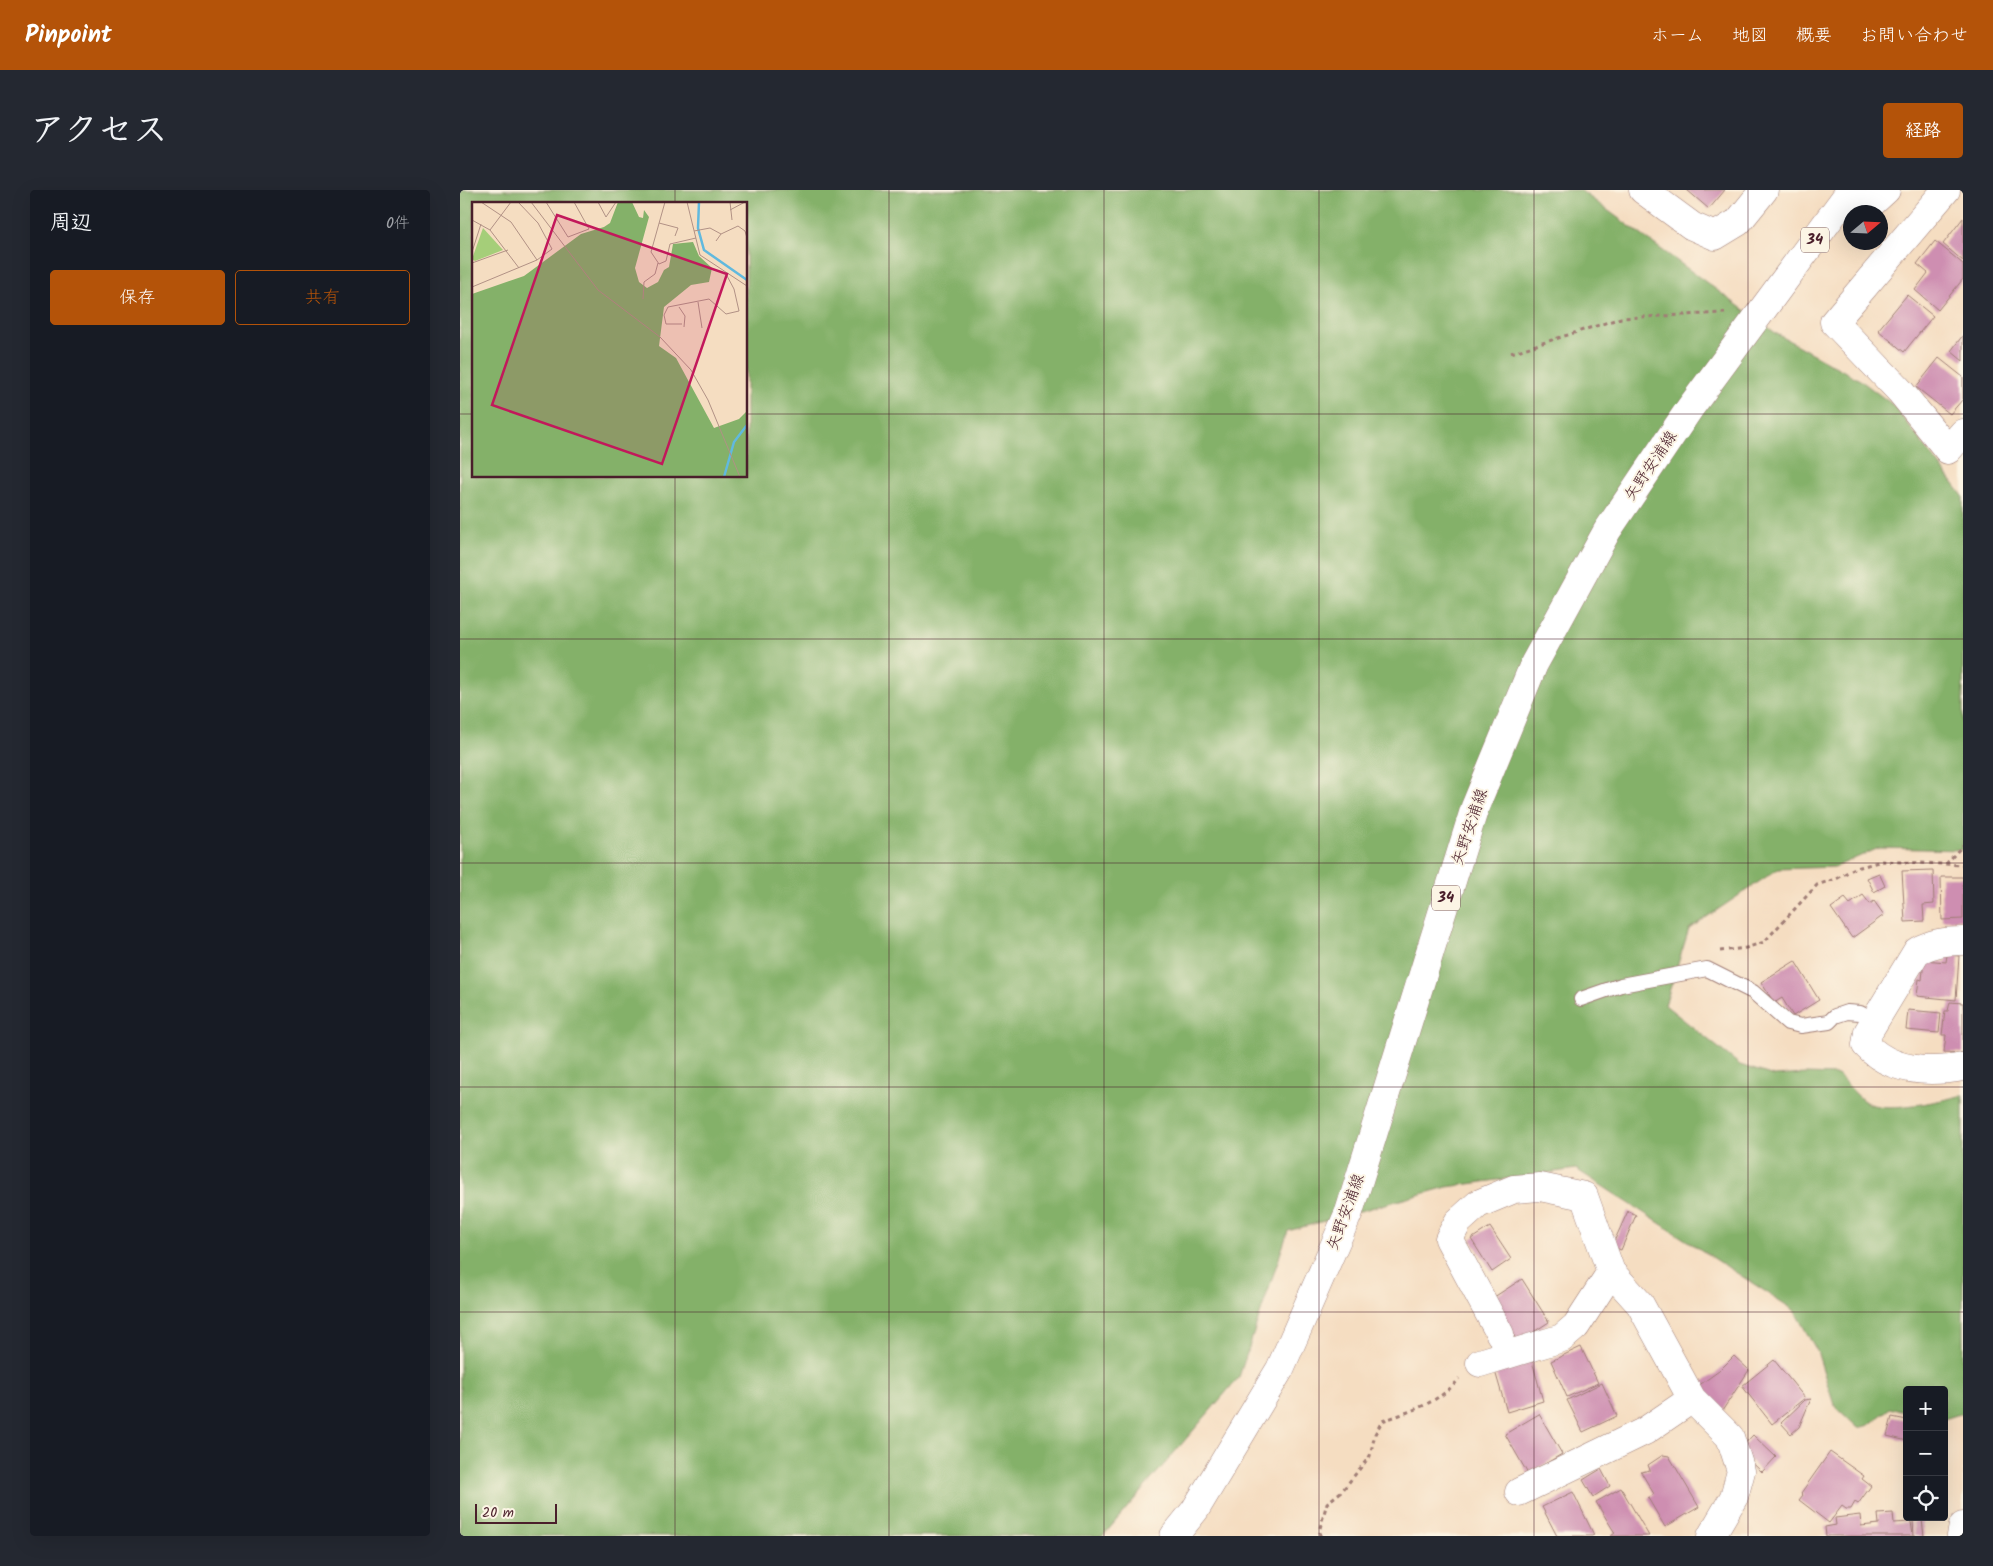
<!DOCTYPE html>
<html lang="ja">
<head>
<meta charset="utf-8">
<style>
	:root { --surface:#171b24; --page:#242831; --text:#f1f3f6; --muted:#9ea1a6; --line:#363941; --accent:#b45309 }
	body { margin:0; font-family:Kalam,"Klee One",sans-serif; background:var(--page); color:var(--text) }
	.controls { position:absolute; right:15px; bottom:15px; display:grid; overflow:hidden; border-radius:5px; box-shadow:0 5px 20px #0002 }
	.controls button { width:45px; height:45px; display:grid; place-items:center; padding:0; border:0; border-bottom:1px solid var(--line); background:var(--surface); color:var(--text); font:25px sans-serif }
	.compass { position:absolute; left:1383px; top:15px; width:45px; height:45px; border-radius:50%; background:var(--surface); box-shadow:0 5px 20px #0002; rotate:71deg }
	.scale { position:absolute; left:15px; bottom:12px; width:82px; box-sizing:border-box; padding-left:5px; border:2px solid #4a1f2b; border-top:0; font-size:14px; line-height:18px; white-space:nowrap; color:#4a1f2b; -webkit-text-stroke:4px #fcf5e5; paint-order:stroke }
	.list { margin:0; padding:0; list-style:none }
	h2 { display:flex; justify-content:space-between; align-items:center; height:65px; margin:0; padding:0 20px; font-size:21px }
	h2 small { font-size:16px; font-weight:400; color:var(--muted) }
	.actions { display:flex; gap:10px; padding:15px 20px }
	.actions a { flex:1; padding:11px 0; border:1px solid var(--accent); border-radius:5px; text-align:center; font-size:18px; color:var(--accent) }
	.actions .main { background:var(--accent); color:#fff }
	.icon { flex:none; width:28px; height:28px; fill:none; stroke:currentColor; stroke-width:2; stroke-linecap:round; stroke-linejoin:round }
	.map { position:relative; flex:none; width:1503px; height:1346px; overflow:hidden; border-radius:5px }
	header { display:flex; align-items:center; gap:30px; box-sizing:border-box; height:70px; padding:0 25px; background:var(--accent); color:#fff }
	header strong { font-size:24px }
	nav { display:flex; gap:28px; margin-inline-start:auto; font-size:18px }
	.intro { display:flex; align-items:center; justify-content:space-between; box-sizing:border-box; height:120px; padding:0 30px }
	h1 { margin:0; font-size:35px }
	.button { padding:12px 22px; border-radius:5px; background:var(--accent); color:#fff; font-size:18px; font-weight:700 }
	main { display:flex; gap:30px; padding:0 30px }
	aside { flex:1; background:var(--surface); border-radius:5px; box-shadow:0 5px 20px #0002 }
	.map>svg:first-child { display:block }
	.forest { fill:#84b169; stroke:#67684a; fill-rule:evenodd }
	.building { fill:#ce8eb1 }
	.lines { fill:none; stroke-linecap:round; stroke-linejoin:round }
	.lane-casing { stroke:#a07e76; stroke-width:16 }
	.street-casing { stroke:#a07e76; stroke-width:29 }
	.primary-casing { stroke:#a07e76; stroke-width:29 }
	.path { stroke:#a07e76; stroke-width:3; stroke-dasharray:4 4; stroke-linecap:butt }
	.lane { stroke:#fff; stroke-width:14 }
	.street { stroke:#fff; stroke-width:28 }
	.primary { stroke:#fff; stroke-width:28 }
	.grid { fill:none; stroke:#4a1f2b; stroke-width:1; stroke-opacity:0.55 }
	.labels { text-anchor:middle; dominant-baseline:central; stroke-width:4; stroke-linejoin:round; paint-order:stroke }
	.shield { fill:#fcf5e5; stroke:#7f5f63; stroke-width:1 }
	.shield-label { font-size:15px; font-weight:bold; fill:#4a1f2b }
	.street-label { font-size:16px; fill:#4a1f2b; stroke:#fcf5e5 }
	.inset-river { fill:none; stroke:#61b9de; stroke-width:2.5 }
	.inset-road { fill:none; stroke:#b19185; stroke-width:1 }
	.view { fill:#c2185b; fill-opacity:0.15; stroke:#c2185b; stroke-width:2.5 }
	.inset-edge { fill:none; stroke:#4a1f2b; stroke-width:2.5 }
</style>
</head>
<body>
<header>
<strong>Pinpoint</strong>
<nav><a>ホーム</a><a>地図</a><a>概要</a><a>お問い合わせ</a></nav>
</header>
<div class="intro"><h1>アクセス</h1><a class="button">経路</a></div>
<main>
<aside>
<h2>周辺<small>0件</small></h2>
<ul class="list">
</ul>
<div class="actions"><a class="main">保存</a><a>共有</a></div>
</aside>
<div class="map">
<svg width="1503" height="1346" viewBox="0 0 1503 1346">
	<rect width="100%" height="100%" fill="#fcf5e5"/>
	<filter id="ink" filterUnits="userSpaceOnUse"><feTurbulence type="fractalNoise" baseFrequency=".02" numOctaves="2"/><feDisplacementMap in="SourceGraphic" scale="10" xChannelSelector="R" yChannelSelector="G"/><feConvolveMatrix kernelMatrix="1 2 1 2 8 2 1 2 1" color-interpolation-filters="sRGB"/></filter>
	<filter id="wash" filterUnits="userSpaceOnUse"><feTurbulence type="fractalNoise" baseFrequency=".0096" numOctaves="4" result="noise"/><feDisplacementMap in="SourceGraphic" scale="20" xChannelSelector="R" yChannelSelector="G"/><feGaussianBlur stdDeviation="1.12" result="paint"/><feColorMatrix in="noise" values="0 0 0 0 0 0 0 0 0 0 0 0 0 0 0 0 0 1.4 0 .05"/><feComposite in="paint" operator="in"/></filter>
	<g filter="url(#wash)">
		<rect width="100%" height="100%" fill="#f5ddc1"/>
		<path class="forest" d="M0,0H1120L1317,144L1400,190L1433,215L1503,306V660L1419,658L1375,677L1318,679L1229,739L1205,815L1280,875L1314,886L1345,884L1378,885C1386,892 1401,912 1410,914C1431,922 1481,911 1503,905V1223L1484,1229V1200H1447V1223L1430,1218L1409,1235L1398,1238L1374,1215L1357,1161L1334,1120L1116,979L987,997L828,1041L779,1187L643,1346H0ZM14,14H286V286H14Z"/>
		<g id="blocks">
			<path class="building" d="M1227,0H1265L1249,19Z
				M1503,28V71L1483,54Z
				M1475,51L1503,74V89L1478,120L1455,100L1468,83L1457,74Z
				M1447,105L1473,126L1444,162L1418,140Z
				M1503,145V171L1491,161Z
				M1479,168L1503,187V209L1490,224L1456,197Z
				M1473,680L1474,714L1463,715L1464,731L1445,732L1442,681Z
				M1419,683L1425,696L1414,702L1407,688Z
				M1481,687H1503V729L1482,730Z
				M1403,705L1410,714L1414,711L1424,725L1392,748L1371,718L1385,708L1390,714Z
				M1487,765L1499,766L1496,810L1457,806L1459,789L1462,790L1464,770L1486,772Z
				M1335,771L1359,810L1333,826L1322,808L1314,813L1301,792Z
				M1490,812L1503,813V863L1484,862L1486,845H1482L1485,821H1488Z
				M1448,820L1481,823L1479,843L1446,840Z
				M1168,1021L1176,1025L1161,1060L1152,1056Z
				M1030,1037L1051,1069L1032,1082L1011,1049Z
				M1062,1089L1089,1132L1058,1152L1031,1109Z
				M1121,1157L1138,1193L1107,1207L1091,1171Z
				M1274,1166L1289,1180L1262,1221L1238,1196L1259,1181Z
				M1314,1170L1345,1208L1312,1234L1282,1196Z
				M1072,1171L1083,1211L1047,1222L1035,1181Z
				M1142,1193L1157,1226L1123,1242L1107,1210Z
				M1351,1209L1339,1237L1331,1244L1321,1233L1345,1210Z
				M1079,1224L1102,1264L1068,1284L1045,1244Z
				M1432,1227L1447,1230V1251L1427,1246Z
				M1293,1245L1316,1267L1302,1282L1279,1260Z
				M1370,1262L1404,1286L1402,1289L1411,1296L1398,1314L1395,1312L1391,1319H1386L1382,1316L1369,1333L1339,1310L1343,1305L1341,1303Z
				M1203,1265L1209,1266L1239,1317L1205,1337L1188,1308L1194,1304L1181,1282L1190,1280L1188,1275Z
				M1141,1279L1150,1296L1133,1307L1123,1290Z
				M1161,1298L1189,1346H1151L1155,1343L1136,1312Z
				M1113,1302L1134,1345L1132,1346H1097L1082,1317Z
				M1433,1323L1434,1333L1451,1332L1453,1346H1366L1365,1337L1376,1335L1375,1328L1400,1325L1401,1336L1419,1334L1418,1324Z
				M1462,1330L1464,1346H1454L1453,1331Z"/>
		</g>
	</g>
	<g filter="url(#ink)">
		<use href="#blocks" fill-opacity="0" stroke="#a07e76" stroke-width="1"/>
		<g class="lines">
			<defs>
				<path id="lane" d="M1121,809L1161,795L1247,779L1293,802L1328,833L1341,836L1369,832L1375,826L1387,822L1400,823L1414,830"/>
				<path id="street" d="M1183,0L1232,36L1255,46L1278,32L1304,0
					M1486,0L1374,132L1440,201L1488,260L1503,243
					M1503,751C1485,751 1472,753 1457,761L1408,842L1406,855C1431,882 1469,883 1503,877
					M1040,1144L989,1049L998,1032L1018,1014L1054,999L1080,997L1124,1006L1151,1082L1180,1114L1232,1209L1270,1247L1281,1281L1274,1307L1251,1346
					M1020,1173L1102,1148L1116,1136L1151,1082
					M1059,1302L1185,1241L1232,1209"/>
				<path id="primary" d="M1402,22L1426,0
					M714,1346L735,1320L820,1179L889,1022L1015,617L1074,474L1147,341L1230,218L1391,0
					M1501,1346L1503,1336"/>
			</defs>
			<use href="#lane" class="lane-casing"/>
			<use href="#street" class="street-casing"/>
			<use href="#primary" class="primary-casing"/>
			<path class="path" d="M1051,163L1161,128L1265,123
				M1486,674L1503,655
				M1260,761L1286,758L1304,752L1357,695L1378,688L1393,679L1422,671L1503,675
				M860,1346V1338L867,1313L882,1301L910,1266L915,1244L922,1231C949,1222 981,1212 999,1189"/>
			<use href="#lane" class="lane"/>
			<use href="#street" class="street"/>
			<use href="#primary" class="primary"/>
		</g>
	</g>
	<path class="grid" d="M215,0V14M429,0V1346M644,0V1346M859,0V1346M1074,0V1346M1288,0V1346M0,224H14M286,224H1503M215,286V1346M0,449H1503M0,673H1503M0,897H1503M0,1122H1503"/>
	<g class="labels">
		<g class="shield">
			<rect x="1341" y="37.5" width="28" height="25" rx="4"/>
			<rect x="972" y="695.5" width="28" height="25" rx="4"/>
		</g>
		<g class="shield-label">
			<text x="1355" y="50">34</text>
			<text x="986" y="708">34</text>
		</g>
		<g class="street-label">
			<text transform="translate(1191 276) rotate(-56)">矢野安浦線</text>
			<text transform="translate(1010 637) rotate(-71)">矢野安浦線</text>
			<text transform="translate(886 1022) rotate(-70)">矢野安浦線</text>
		</g>
	</g>
	<g transform="translate(12 12)">
		<rect width="275" height="275" fill="#f5ddc1"/>
		<path d="M11,26L31,48L3,59L0,57Z" fill="#a5ce79"/>
		<path d="M146,0H160L167,15L171,16L172,8L177,15L163,66L167,80L175,86L186,80L192,68L197,65L201,42L221,40L227,54L240,66L237,80L219,83L192,105L187,144L204,156L242,226L267,217L275,209V275H0V92L52,74L109,32L132,25L138,21Z" fill="#84b169"/>
		<path class="inset-river" d="M227,0L226,26L232,48L275,78M252,275L262,240L275,223"/>
		<path class="inset-road" d="M9,0L39,20L65,58M59,0L126,88L188,135L219,168L236,198L268,275M74,0L96,35L117,27L102,0M126,0L134,15L144,0M193,0L179,50L187,62L194,59L198,42L224,36M215,0L228,53L275,84M258,0L260,18M258,8L273,0M0,18L18,28L47,66M187,21L206,26L203,34M18,28L39,0M222,29L238,26L249,32M244,39L249,32L266,24L273,29L275,36M0,50L9,22M0,61L36,48M0,85L65,58L80,47L66,21L46,0M171,97L172,80L183,72L186,61M226,100L230,126M207,105L213,114L212,125M210,122H194L192,113L196,105L237,97L254,112L267,109L262,87L254,72"/>
		<path class="view" d="M85,13L255,72L190,262L20,203Z"/>
		<rect width="275" height="275" class="inset-edge"/>
	</g>
</svg>
<div class="controls">
<button>+</button>
<button>−</button>
<button><svg class="icon" aria-label="locate" viewBox="0 0 24 24"><circle cx="12" cy="12" r="6"/><path d="M12 2v4M12 18v4M2 12h4M18 12h4"/></svg></button>
</div>
<svg class="compass" viewBox="-18 -18 36 36"><path d="M0-13l5 13h-10z" fill="#e53935"/><path d="M0 13l5-13h-10z" fill="#9ea1a6"/></svg>
<div class="scale">20 m</div>
</div>
</main>
</body>
</html>
